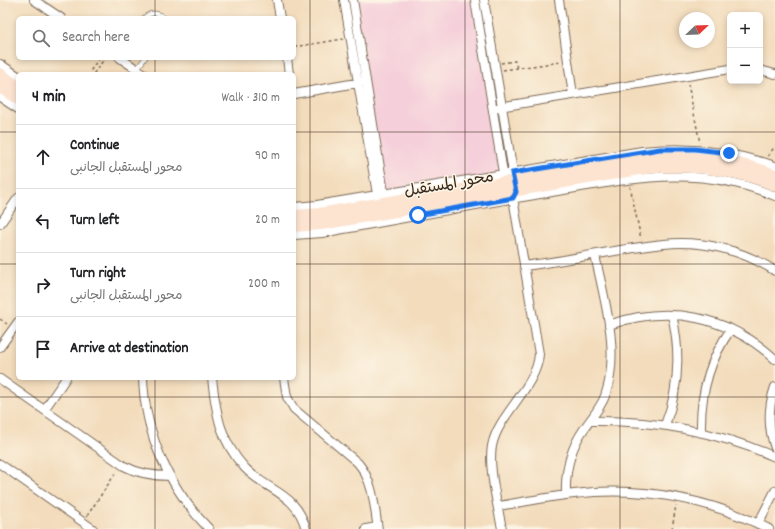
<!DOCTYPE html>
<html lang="en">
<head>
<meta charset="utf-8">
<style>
	:root { --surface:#fff; --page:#f2f2f2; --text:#202124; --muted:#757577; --line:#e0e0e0 }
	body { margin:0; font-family:Dekko,"Playpen Sans Arabic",sans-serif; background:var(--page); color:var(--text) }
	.controls { position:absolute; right:12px; top:12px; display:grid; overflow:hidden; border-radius:6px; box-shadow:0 2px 6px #0003 }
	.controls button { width:36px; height:36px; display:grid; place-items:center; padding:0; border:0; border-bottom:1px solid var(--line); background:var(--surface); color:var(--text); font:20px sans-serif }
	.compass { position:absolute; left:679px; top:12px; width:36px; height:36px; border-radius:50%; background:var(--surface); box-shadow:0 2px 6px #0003; rotate:67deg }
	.stop { position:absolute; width:12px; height:12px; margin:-9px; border:3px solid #1a73e8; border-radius:50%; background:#fff }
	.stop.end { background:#1a73e8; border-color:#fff; box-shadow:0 1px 4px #0008 }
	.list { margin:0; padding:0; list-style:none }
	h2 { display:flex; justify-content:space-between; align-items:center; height:52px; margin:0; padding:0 16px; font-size:17px }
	h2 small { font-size:13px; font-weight:400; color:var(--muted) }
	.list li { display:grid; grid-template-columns:26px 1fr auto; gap:12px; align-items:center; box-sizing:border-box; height:64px; padding:0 16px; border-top:1px solid var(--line) }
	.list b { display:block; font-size:15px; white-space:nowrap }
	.list p { margin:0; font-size:13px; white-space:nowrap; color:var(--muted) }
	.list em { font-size:13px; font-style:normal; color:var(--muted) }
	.icon { flex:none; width:22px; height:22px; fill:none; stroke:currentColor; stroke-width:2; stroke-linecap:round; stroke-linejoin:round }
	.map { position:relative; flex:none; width:775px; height:529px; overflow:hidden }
	.search { position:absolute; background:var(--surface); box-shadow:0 2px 6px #0003; left:16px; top:16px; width:280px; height:44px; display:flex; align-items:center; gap:10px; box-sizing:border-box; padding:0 14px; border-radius:6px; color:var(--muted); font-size:15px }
	.panel { position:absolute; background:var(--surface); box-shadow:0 2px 6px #0003; left:16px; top:72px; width:280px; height:308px; border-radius:6px }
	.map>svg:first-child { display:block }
	.built { fill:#f5cfda }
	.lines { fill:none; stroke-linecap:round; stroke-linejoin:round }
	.lane-casing { stroke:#7b6855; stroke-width:5.5 }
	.street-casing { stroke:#7b6855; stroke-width:10 }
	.secondary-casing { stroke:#7b6855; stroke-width:14 }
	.path { stroke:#7b6855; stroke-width:1.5; stroke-dasharray:3 3; stroke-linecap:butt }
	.lane { stroke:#fff; stroke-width:4 }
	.street { stroke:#fff; stroke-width:8 }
	.secondary { stroke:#fde4d1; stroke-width:12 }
	.route { stroke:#1a73e8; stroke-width:5 }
	.grid { fill:none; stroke:#3b2a1e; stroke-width:1; stroke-opacity:0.55 }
	.labels { text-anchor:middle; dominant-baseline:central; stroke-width:3; stroke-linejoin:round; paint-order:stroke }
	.street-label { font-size:16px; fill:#3b2a1e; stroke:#fcf5e5 }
</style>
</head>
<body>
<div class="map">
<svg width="775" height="529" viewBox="0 0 775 529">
	<rect width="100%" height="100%" fill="#fcf5e5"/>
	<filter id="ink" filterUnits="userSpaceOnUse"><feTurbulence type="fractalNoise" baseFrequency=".025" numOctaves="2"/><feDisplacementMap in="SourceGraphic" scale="8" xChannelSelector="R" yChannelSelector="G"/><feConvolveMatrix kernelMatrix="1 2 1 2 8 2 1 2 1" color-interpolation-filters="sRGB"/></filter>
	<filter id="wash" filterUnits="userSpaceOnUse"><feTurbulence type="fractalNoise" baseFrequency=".012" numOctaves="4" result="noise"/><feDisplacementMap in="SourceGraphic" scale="16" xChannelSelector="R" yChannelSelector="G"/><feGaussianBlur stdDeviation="0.9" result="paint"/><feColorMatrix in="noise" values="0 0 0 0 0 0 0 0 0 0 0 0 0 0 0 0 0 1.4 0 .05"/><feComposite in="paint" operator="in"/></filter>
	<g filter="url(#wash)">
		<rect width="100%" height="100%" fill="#f3dcbc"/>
		<path class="built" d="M348,0H479L512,185L382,207Z"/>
	</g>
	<g filter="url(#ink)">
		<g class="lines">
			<defs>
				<path id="lane" d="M144,18C150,12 158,12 164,18
					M137,69L145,58"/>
				<path id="street" d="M34,0L61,18
					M277,0L280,18
					M344,0L378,200
					M353,0L385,199
					M475,0L504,179
					M484,0L516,190L515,195L513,198L539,354C537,387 498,414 492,446C488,467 498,507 502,529
					M559,0L573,95
					M120,58L144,74
					M287,58L289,74
					M0,64L18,76
					M760,70L775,74
					M294,94L362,82
					M0,97L18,109
					M493,108L730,69
					M294,207L317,205L642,151C688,146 731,151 775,166
					M0,224L18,198
					M294,235L322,233C395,220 467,206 540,194C623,181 693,161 775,196
					M524,266C553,262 581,257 609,252C627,249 645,246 664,244C702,240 743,250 775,271
					M609,325C669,304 728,316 775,359
					M0,347L18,322
					M143,378C145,435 169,488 209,529
					M212,378C216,413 220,441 245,468C268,492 296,492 306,529
					M284,378L287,397L294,409L358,463C374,482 374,506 378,529
					M0,379L124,466C139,474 153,476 170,476
					M775,387C768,407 768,428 775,448
					M44,410L66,378
					M590,421C654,420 716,431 775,457
					M665,425C679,389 681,353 672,315
					M701,432C700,394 709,360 731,329
					M0,464L93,529
					M566,495C565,472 570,449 584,429C591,418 600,409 605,396C621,352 604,299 595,255
					M498,506C530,501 562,494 595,492C655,489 715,502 769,529
					M758,524L775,491
					M366,529L377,527"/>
				<path id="secondary" d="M0,74L18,87
					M0,87L18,99
					M294,216L319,214L643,159C689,154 732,159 775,175
					M294,226L321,224L645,168C689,164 733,168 775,185"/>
			</defs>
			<use href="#lane" class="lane-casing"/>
			<use href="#street" class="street-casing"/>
			<use href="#secondary" class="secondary-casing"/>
			<path class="path" d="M294,47L343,39
				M99,58L91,70L94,73L105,58
				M501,63L515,61L517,68
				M503,70L561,62
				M688,84L700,143
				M768,156L775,146
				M630,186L641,239
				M0,319L7,324
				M87,516L117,471
				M672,529L676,505"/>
			<use href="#lane" class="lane"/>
			<use href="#street" class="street"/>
			<use href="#secondary" class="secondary"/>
		</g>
	</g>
	<g class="lines" filter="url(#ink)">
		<path class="route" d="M418,215L513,198L516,192L512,173L660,149H695L729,153"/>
	</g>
	<path class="grid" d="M155,0V18M310,0V529M465,0V529M620,0V529M155,58V74M0,132H18M294,132H775M0,264H18M294,264H775M155,378V529M0,397H775"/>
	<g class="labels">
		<g class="street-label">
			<text transform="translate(449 185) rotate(-10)">محور المستقبل</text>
		</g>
	</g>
</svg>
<div class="controls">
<button>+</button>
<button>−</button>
</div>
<svg class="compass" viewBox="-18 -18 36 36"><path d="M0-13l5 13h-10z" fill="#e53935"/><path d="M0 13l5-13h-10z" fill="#757577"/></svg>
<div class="stop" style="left:418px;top:215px"></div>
<div class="stop end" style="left:729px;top:153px"></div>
<div class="search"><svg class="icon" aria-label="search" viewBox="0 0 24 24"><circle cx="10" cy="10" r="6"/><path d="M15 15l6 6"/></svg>Search here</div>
<section class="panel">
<h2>4 min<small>Walk · 310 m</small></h2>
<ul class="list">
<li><svg class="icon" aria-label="ahead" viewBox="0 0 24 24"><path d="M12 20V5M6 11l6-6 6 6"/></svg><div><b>Continue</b><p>محور المستقبل الجانبى</p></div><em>90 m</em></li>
<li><svg class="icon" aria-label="left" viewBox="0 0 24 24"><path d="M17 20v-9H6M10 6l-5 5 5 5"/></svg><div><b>Turn left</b></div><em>20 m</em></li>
<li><svg class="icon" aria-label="right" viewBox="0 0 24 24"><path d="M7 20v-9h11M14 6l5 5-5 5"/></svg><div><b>Turn right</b><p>محور المستقبل الجانبى</p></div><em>200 m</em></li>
<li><svg class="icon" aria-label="arrive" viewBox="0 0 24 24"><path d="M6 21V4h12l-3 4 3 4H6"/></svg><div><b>Arrive at destination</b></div></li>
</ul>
</section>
</div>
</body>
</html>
